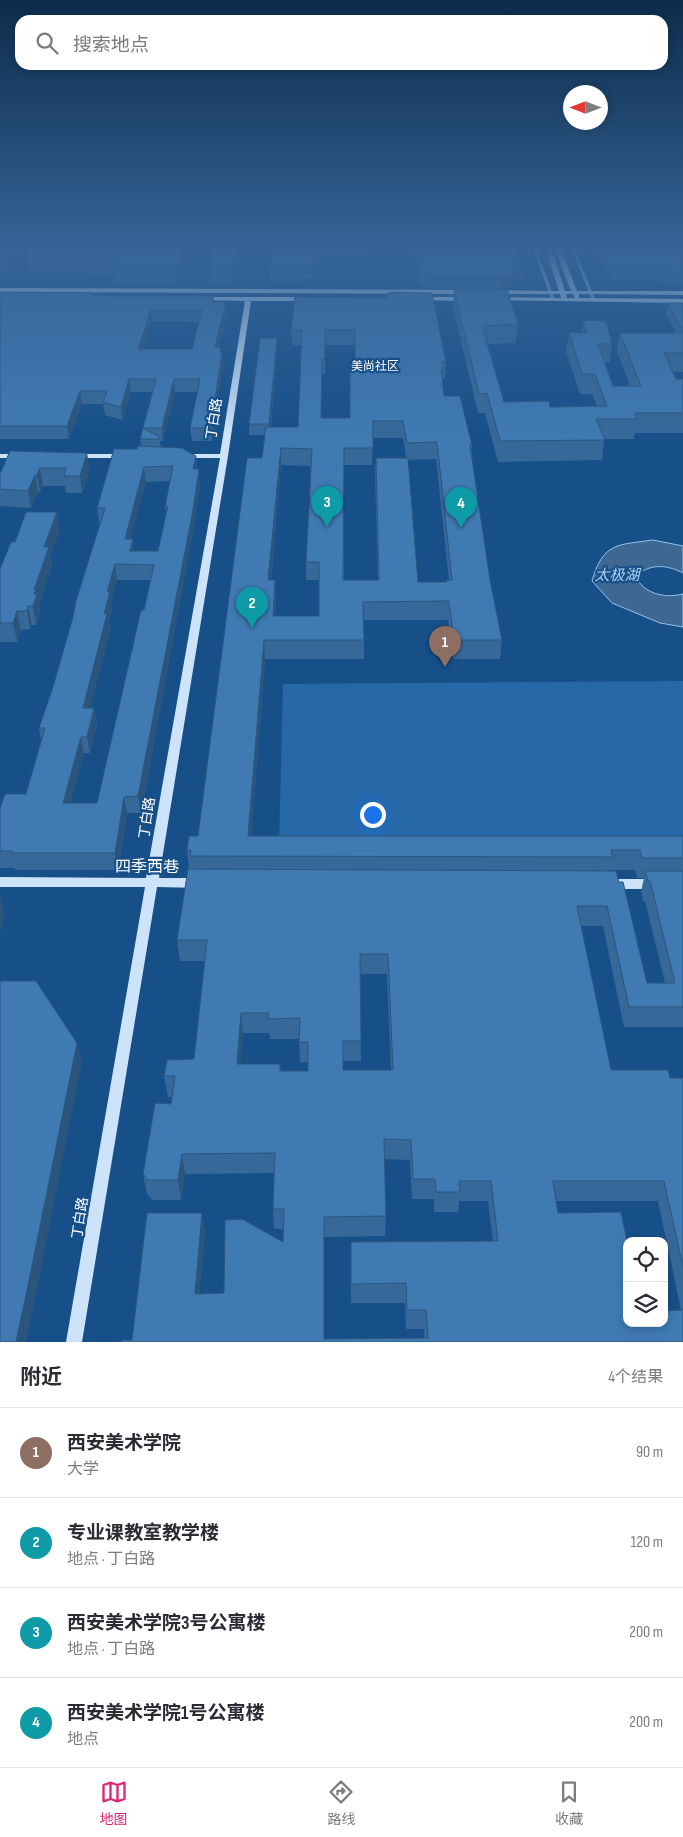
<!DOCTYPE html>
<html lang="zh">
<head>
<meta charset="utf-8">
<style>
	:root { --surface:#fff; --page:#f2f2f3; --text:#2b2b33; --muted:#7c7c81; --line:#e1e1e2; --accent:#db2777 }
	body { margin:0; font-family:"Sofia Sans Condensed","Noto Sans SC",sans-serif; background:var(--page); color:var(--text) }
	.controls { position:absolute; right:15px; bottom:15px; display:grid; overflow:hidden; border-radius:10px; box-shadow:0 2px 8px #0003 }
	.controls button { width:45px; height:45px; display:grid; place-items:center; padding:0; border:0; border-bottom:1px solid var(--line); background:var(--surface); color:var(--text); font:25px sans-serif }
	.compass { position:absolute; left:563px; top:85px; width:45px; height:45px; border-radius:50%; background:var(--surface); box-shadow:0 2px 8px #0003; rotate:270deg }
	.you { position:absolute; left:372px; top:814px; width:18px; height:18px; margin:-12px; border:4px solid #fff; border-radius:50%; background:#1a73e8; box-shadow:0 0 0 8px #1a73e833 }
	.badge { display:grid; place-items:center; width:32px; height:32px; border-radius:50%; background:var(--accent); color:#fff; font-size:16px; font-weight:700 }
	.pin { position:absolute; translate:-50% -41px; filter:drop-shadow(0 1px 2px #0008) }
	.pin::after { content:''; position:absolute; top:26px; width:18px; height:15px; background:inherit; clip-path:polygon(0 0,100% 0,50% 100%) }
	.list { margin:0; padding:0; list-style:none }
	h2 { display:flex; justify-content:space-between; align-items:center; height:65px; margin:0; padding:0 20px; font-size:21px }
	h2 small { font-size:16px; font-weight:400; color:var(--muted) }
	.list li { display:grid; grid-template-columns:32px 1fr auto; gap:15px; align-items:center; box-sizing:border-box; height:90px; padding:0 20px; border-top:1px solid var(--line) }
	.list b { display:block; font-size:19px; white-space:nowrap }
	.list p { margin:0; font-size:16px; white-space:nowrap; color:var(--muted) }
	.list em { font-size:16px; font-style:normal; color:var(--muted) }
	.icon { flex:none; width:28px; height:28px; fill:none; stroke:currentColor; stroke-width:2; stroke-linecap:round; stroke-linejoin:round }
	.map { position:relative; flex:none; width:683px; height:1342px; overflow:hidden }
	.search { position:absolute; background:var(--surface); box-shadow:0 2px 8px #0003; left:15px; right:15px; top:15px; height:55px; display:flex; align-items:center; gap:12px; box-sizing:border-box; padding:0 18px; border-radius:15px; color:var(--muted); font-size:19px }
	.sheet { height:425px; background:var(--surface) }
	nav { display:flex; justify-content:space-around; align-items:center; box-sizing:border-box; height:70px; border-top:1px solid var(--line); background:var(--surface); font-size:14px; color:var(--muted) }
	nav a { display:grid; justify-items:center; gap:2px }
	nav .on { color:var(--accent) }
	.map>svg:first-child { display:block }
	.green { fill:#2768a6 }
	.water { fill:#3e6892; stroke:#92c4f1 }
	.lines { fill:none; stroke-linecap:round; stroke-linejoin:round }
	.street { stroke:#9fc8ee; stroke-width:3 }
	.secondary { fill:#cce3fa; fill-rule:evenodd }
	.wall { fill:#366999; fill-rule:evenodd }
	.shaded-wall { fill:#2c557d }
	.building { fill:#3f7ab2; stroke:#2c557d; fill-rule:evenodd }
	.labels { text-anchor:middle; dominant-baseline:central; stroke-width:4.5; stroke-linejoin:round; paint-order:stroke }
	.far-neighbourhood-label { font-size:12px; fill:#fff; stroke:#175089 }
	.street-label { font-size:14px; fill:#fff; stroke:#175089 }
	.water-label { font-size:15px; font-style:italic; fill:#abd2f5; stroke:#175089 }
	.near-street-label { font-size:16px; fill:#fff; stroke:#175089 }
</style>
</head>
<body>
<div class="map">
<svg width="683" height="1342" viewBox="0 0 683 1342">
	<rect width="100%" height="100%" fill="#175089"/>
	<path class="green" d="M683,681V847L279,848L283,684Z"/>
	<path class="water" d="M653,540L683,546V573C670,566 653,563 640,573L639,582C649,595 667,598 683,594V627L660,623L612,603L592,581C603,542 618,545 653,540Z"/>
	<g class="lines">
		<path class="street" d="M534,247L553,299
			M572,247L594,300"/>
		<path class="secondary" d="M545,247H551L565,291H571L554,247H560L577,291H683V295L579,294V298L683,299V303L496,300V298L498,297L561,298L560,294H497L494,292L497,290L559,291ZM566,294H573L575,298H567Z
			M0,288L467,290L470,292L467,294L0,292Z
			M201,297H306L309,299L306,301H251L228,456L159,878H200L204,880L206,883L204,886L200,888L157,887L82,1342H66L145,887H0V877L146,878L220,458H183L179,456L183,454H220L245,301L199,300V298Z
			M421,297H466L469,299L466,301L419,300V298Z
			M0,454H21L25,456L21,458H0Z
			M73,454H124L128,456L124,458H73Z
			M612,879H655L659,881L661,884L659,887L655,889H612L608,887L606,884L608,881Z"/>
	</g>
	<path class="wall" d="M0,247H190L177,283H115L113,274L30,272L29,266L7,272H0Z
		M215,247H239L232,283H210L209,270Z
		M272,247H366V254H319L318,265H313V279H301L300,282H270L269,268Z
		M410,247H516L522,279L501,289L518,324L516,343L488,344L504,402L550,407L597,406L592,394H580L566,351L569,332H582L583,321L612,344L610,362H605L613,386H630L617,351L620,333H676L666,314L668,303H683V372H673L676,379H683V433H635L634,439H604L602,460L498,462L485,413H478L453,307L454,290H457V289L429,288L419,283Z
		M595,247H683V285L672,284L670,281L611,280Z
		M0,292L91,295L214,302L227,314L219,347L221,352L223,364L212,441H192L190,428L198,392H175L163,441H160L161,447L197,469L200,484L194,525L141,813H127L118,870H15V868H0V808L26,794L41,740L39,728L53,687L100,523H99L97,508L137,449L141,446L140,439L153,392H131L122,420L105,415L103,404H82L69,439H0ZM152,321L199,322L192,349H143ZM170,481L165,506L166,513L158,551H134L133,539H130L146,482ZM117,580H151L97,803H70L84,753H90L97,725L94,708H90L110,630L109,622L112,607L111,600Z
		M386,294L446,362L445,378H443V386L444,396L472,445L471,457L490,580L502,640L500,659H453L448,620H364V659H265L251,836H683V1027H624L603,926H581L611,1070L670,1078H683V1342L132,1340L205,1232L199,1294L224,1293L283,1242L284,1229H274L273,1209L274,1173L185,1174L181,1200H152L147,1194L143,1174L171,1104L172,1097H168L164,1076L194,1059L205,961H180L177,940L189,869L187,850L198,836L265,435H249V424L277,338V349L271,427H298L301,345H292L291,330L386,298ZM325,345H355V370L350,418H321L322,374H325ZM373,438H403L406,458H376L375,475L378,580H344V465H372ZM436,459L449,580H446V582H418L408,460ZM281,465L311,466L306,562V580H319V616H275L276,598L275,580H271ZM610,870H635L637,878H644L641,892L643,901H645L665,983H647L619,882L610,871ZM360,974H387L391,1070H343V1061H361ZM243,1033H269L270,1039H299L300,1062H308V1071H281L280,1064H240ZM384,1159L410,1160L412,1199H434V1212H458L459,1201H488L493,1241L351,1242V1303H405L406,1329H424V1338L324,1339V1237L385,1236L386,1216ZM556,1201H658L681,1310L627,1323L558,1213Z
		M10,451L90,470L82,493H66L65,486H43L40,492H38L31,508L0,506V474Z
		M60,529L50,557L52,565L39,604L40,613L36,625H32L30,629L21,630L17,642H0V569L15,542Z"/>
	<path class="shaded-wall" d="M184,247H190L177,283L176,270Z
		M236,247H239L232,283L231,270Z
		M28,253L29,266L7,272L4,259Z
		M523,268L522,279L501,289L502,277Z
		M226,302L227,314L216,360L215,347Z
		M151,310L152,321L140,361L138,349Z
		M277,338V349L270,435L269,424Z
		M221,347L222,357V352L223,364L212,441L211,428Z
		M129,379L131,392L122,420L121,407Z
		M174,379L175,392L163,441L162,428Z
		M80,391L82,404L69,439L67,426Z
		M281,448V465L269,598L268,580Z
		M87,453L90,470L82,493L80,476Z
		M196,456L197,470L193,469Z
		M144,467L146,482L126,554L125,539Z
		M40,468L43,486L40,492L37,475Z
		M199,469L200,484L194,525L141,813L138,796Z
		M35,475L38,492L31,508L28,491Z
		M57,512L60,529L50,557L52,565L39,604L40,613L36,625L33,606L34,590L44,547Z
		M133,539L135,554L132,566L130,551Z
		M115,564L117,580L111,600L112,607L109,622L110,630L86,725L83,708L107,592Z
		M275,580L276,598L274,635L273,616Z
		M28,606L32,625L30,629L27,611Z
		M17,611L21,630L17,642L13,623Z
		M264,640L265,659L250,856L248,836Z
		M94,708L97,725L90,753L87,737Z
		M81,737L84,753L66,820L63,803Z
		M124,797L127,813L118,870L115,853Z
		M0,895L5,914L0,931Z
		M241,1013L243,1033L239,1084L237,1064Z
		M77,1043L82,1062L35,1299L26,1342H16Z
		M182,1154L185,1174L181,1200L178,1180Z
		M202,1213L205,1232L198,1313L195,1294Z"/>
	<path class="building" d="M0,247H184L176,270H113L115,265H112L114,262L28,260V253L4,259H0Z
		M215,247H236L231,270H209Z
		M272,247H318V251H313V265H300V268H269Z
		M413,247H516L523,268L502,277H429L420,272Z
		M601,247H683V274H674L672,271L612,270Z
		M457,286H468L462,289H507L518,324L482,326L504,402L549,401L550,407L607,406L595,374H582L569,332L587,333L583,321L592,320L603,321L607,324L612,344H598L613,386H641L620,333H683V353H664L676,379H683V413H635L637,419H596L605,440L500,441L487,393L479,394L454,290H463Z
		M0,292L91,293V295L109,296H214L212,302H226L215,347H221L220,352H222L211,428H190L200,379H174L162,428H143L160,437L159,439H140L156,379H129L121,407L103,402L107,391H80L67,426H0ZM151,310H202L192,349H138Z
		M393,292L432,293L446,362H442L443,371H441L444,396H460L472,445H470L490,580L502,640H454L449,601H444L363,602L364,640H264L248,836H683V858H642L640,850H611L613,857L190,856L191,850H187L189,836H198L247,458H262L266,427H298L302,330H291L295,297L387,298L386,294ZM325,330H355V370H350V418H321L322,359H325ZM373,421H403L407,443L437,442L452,580H446L447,582H418L408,458H376L379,580H343L344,448H373ZM281,448L312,449L306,562H319V616H273L275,580H268Z
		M668,303H683V332Z
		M260,338H277L269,424H249Z
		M138,446L182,448L196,456L193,469H199L193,510L138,796L124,797L115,853H11L12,851H0V808L5,794H26L45,728H39L53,687L73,617L76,601L105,508H97L114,449H137ZM173,466L165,506H168L158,551H130L133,539H125L144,467ZM115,564L154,565L144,610H141L97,803H63L81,737H87L94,708H83L107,614H104L110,592H107Z
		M10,451L87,453L80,476H64L66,468H40L37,475H35L28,491L0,489V474Z
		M26,512H57L44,547H49L34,590H36L34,594H37L33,606H28L27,611H17L13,623H0V569L11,542H15Z
		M188,869L616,871L619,882H623L647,983H675L650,881H648L645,871H683V1007H629L607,906H577L611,1070H668L670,1078H683V1267L664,1181H553L558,1213L621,1212L627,1241V1323H664V1311L683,1310V1342H121L122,1340H132L147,1213H202L195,1294L224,1293L225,1220L242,1219L283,1242L284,1209H273L275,1153L182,1154L178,1180H148L143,1174L155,1103L171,1104L175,1076H164L167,1060L194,1059L207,940H177ZM360,954H388L393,1070H343V1041H361ZM241,1013H269L268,1019L300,1018L299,1042H308V1071H280V1064H237ZM384,1139L411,1140L413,1179H435L436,1192H460L459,1181H491L498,1241L351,1242V1284L406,1283L407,1310H426L428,1338L324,1339V1217L386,1216Z
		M0,981H36L77,1043L29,1281L16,1342H0Z"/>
	<linearGradient id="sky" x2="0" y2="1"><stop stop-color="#0d2c4b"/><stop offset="0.57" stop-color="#366497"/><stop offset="1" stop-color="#366497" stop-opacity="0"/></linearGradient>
	<rect width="683" height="435" fill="url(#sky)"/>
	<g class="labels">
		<g class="far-neighbourhood-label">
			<text x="375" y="366">美尚社区</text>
		</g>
		<g class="street-label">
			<text transform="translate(214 419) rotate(-81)">丁白路</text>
			<text transform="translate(147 818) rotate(-81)">丁白路</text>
			<text transform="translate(80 1218) rotate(-81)">丁白路</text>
		</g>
		<g class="water-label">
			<text x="617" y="575">太极湖</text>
		</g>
		<g class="near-street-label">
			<text x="147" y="867">四季西巷</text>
		</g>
	</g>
</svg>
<div class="controls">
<button><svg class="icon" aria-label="locate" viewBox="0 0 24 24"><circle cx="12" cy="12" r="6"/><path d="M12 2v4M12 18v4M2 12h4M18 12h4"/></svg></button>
<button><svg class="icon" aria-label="layers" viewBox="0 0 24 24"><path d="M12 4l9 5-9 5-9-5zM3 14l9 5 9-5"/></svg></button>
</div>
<svg class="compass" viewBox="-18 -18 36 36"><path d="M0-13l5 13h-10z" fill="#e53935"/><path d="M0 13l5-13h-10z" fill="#7c7c81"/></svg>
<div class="you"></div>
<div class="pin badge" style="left:445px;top:667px;background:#8d6e63">1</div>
<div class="pin badge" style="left:252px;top:628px;background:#0f9aa8">2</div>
<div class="pin badge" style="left:327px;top:527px;background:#0f9aa8">3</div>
<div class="pin badge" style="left:461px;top:528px;background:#0f9aa8">4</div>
<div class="search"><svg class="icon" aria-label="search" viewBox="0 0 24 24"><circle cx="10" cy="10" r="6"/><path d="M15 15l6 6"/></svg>搜索地点</div>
</div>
<section class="sheet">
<h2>附近<small>4个结果</small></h2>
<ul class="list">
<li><span class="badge" style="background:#8d6e63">1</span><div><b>西安美术学院</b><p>大学</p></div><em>90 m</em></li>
<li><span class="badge" style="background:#0f9aa8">2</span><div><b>专业课教室教学楼</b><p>地点 · 丁白路</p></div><em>120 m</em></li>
<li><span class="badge" style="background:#0f9aa8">3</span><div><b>西安美术学院3号公寓楼</b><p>地点 · 丁白路</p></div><em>200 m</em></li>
<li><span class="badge" style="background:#0f9aa8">4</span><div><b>西安美术学院1号公寓楼</b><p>地点</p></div><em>200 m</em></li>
</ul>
</section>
<nav>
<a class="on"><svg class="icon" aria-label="map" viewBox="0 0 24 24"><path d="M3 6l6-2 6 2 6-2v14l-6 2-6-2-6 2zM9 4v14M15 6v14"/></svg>地图</a>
<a><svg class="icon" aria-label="directions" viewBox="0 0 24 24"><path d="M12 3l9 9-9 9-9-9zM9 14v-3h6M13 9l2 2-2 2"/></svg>路线</a>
<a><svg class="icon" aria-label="saved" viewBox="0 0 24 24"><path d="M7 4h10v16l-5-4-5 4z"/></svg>收藏</a>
</nav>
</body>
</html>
